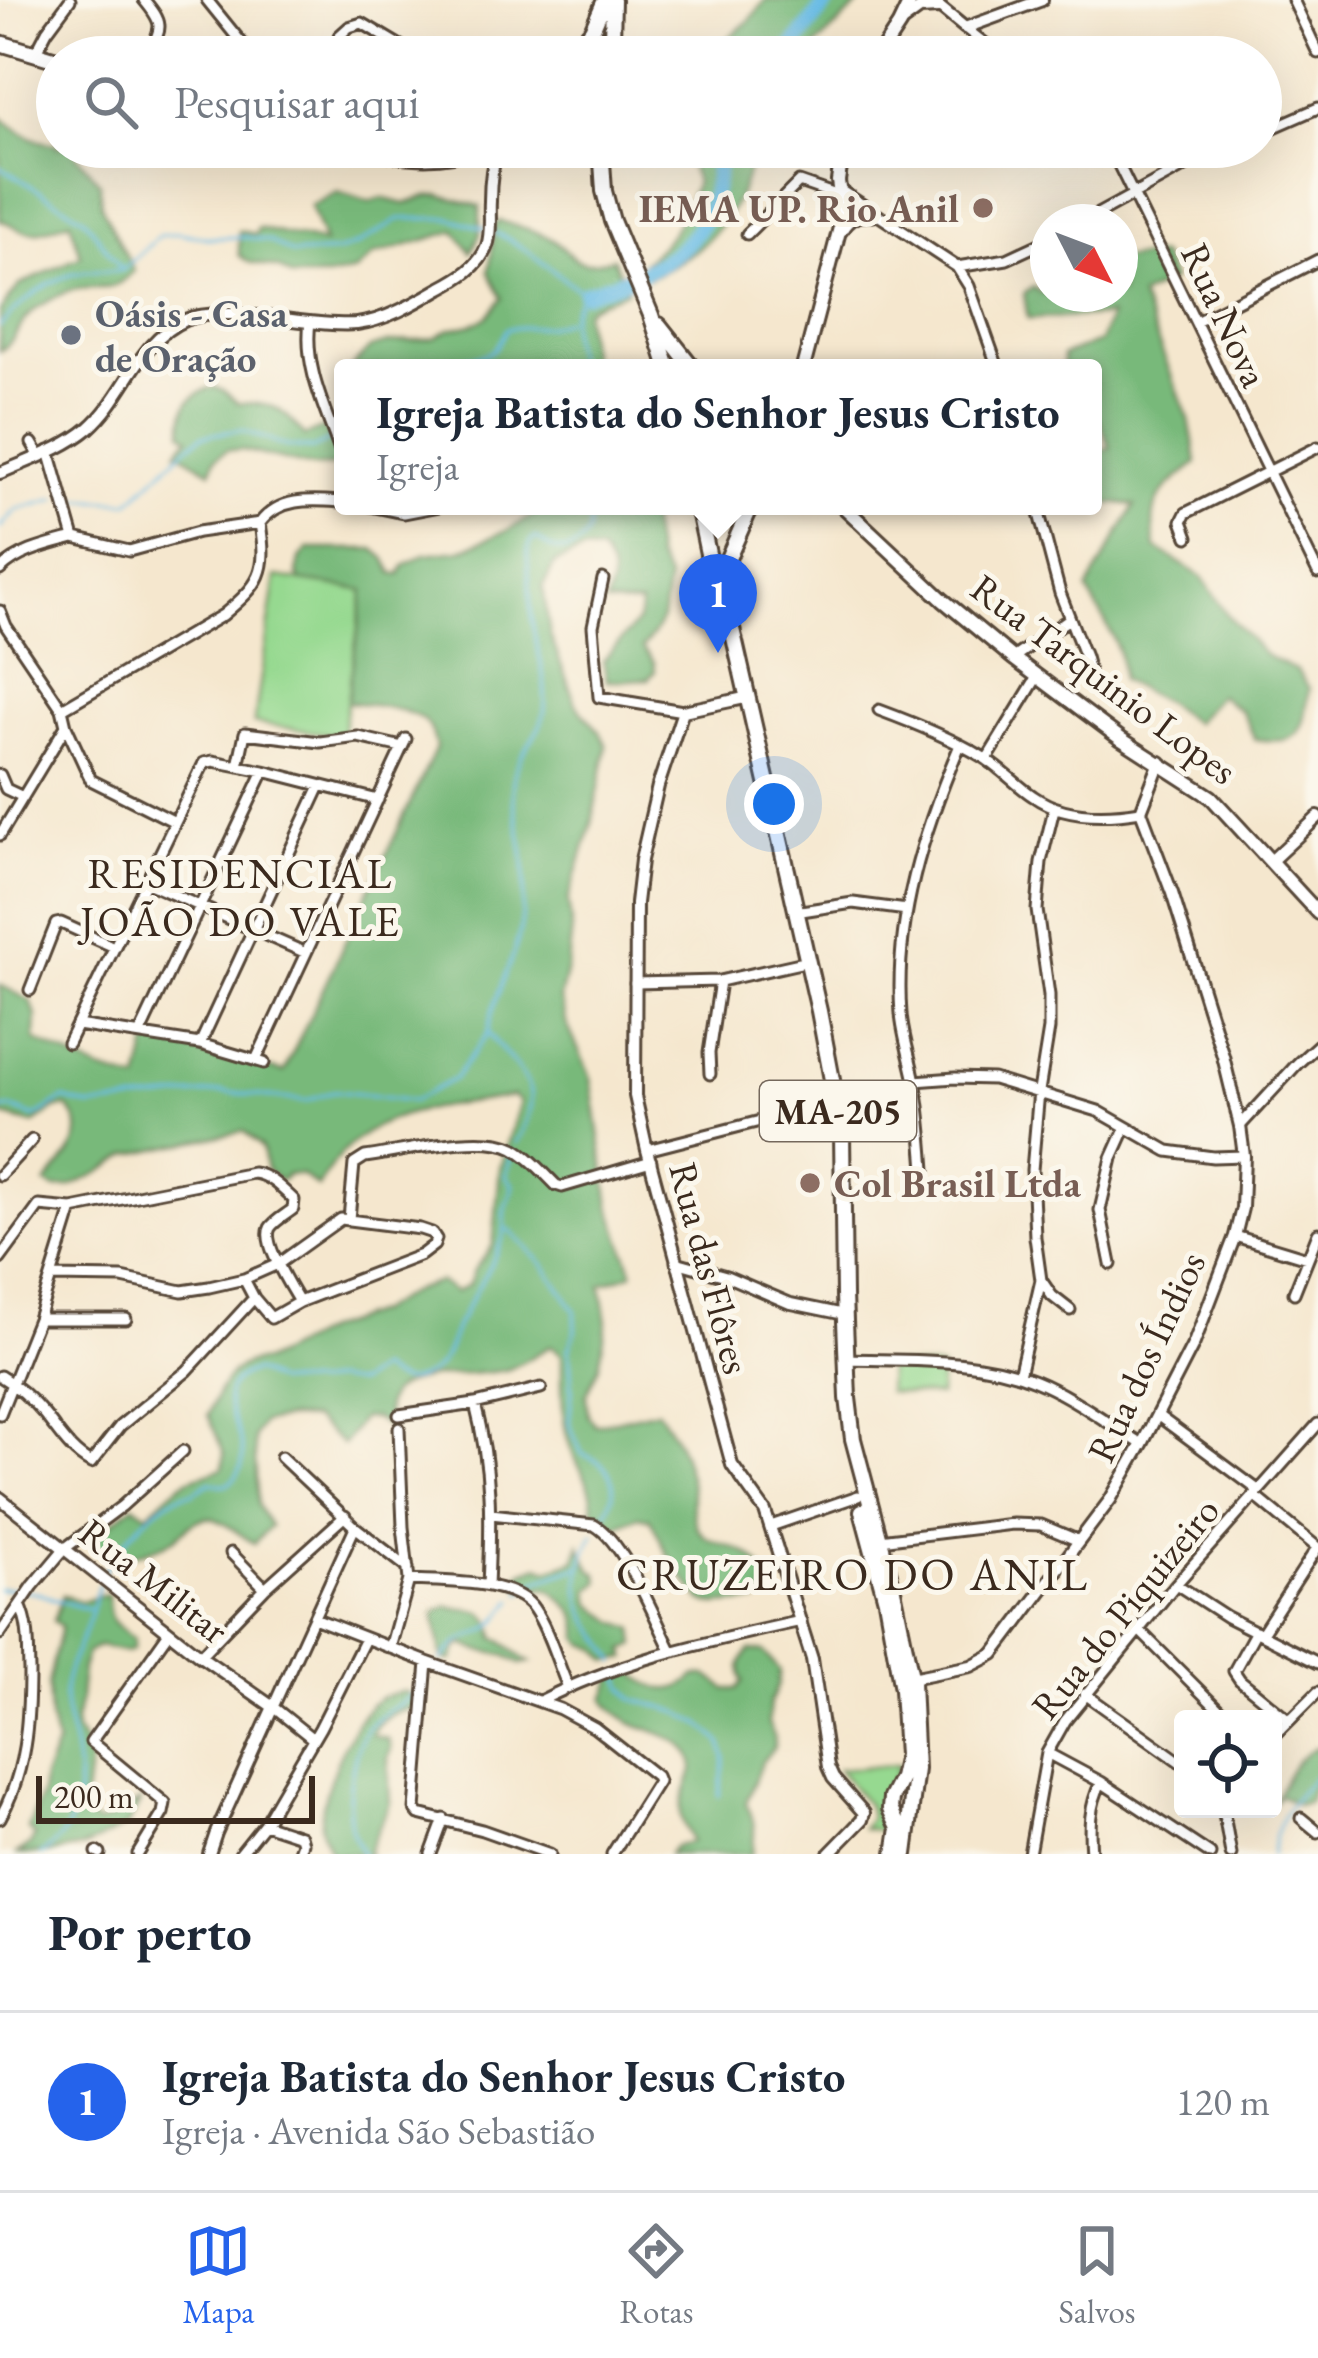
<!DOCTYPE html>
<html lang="pt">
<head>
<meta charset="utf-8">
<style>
	:root { --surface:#fff; --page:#f6f6f7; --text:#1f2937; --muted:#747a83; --line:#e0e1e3; --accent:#2563eb }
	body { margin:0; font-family:"EB Garamond",serif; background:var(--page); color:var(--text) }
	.controls { position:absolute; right:36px; bottom:36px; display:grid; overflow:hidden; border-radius:12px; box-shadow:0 12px 48px #0002 }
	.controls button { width:108px; height:108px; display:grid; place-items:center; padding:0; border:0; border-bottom:3px solid var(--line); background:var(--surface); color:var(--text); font:60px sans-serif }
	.compass { position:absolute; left:1030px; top:204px; width:108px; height:108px; border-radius:50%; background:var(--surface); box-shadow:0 12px 48px #0002; rotate:132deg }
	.scale { position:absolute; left:36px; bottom:30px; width:279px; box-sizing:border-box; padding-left:12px; border:6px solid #3b2a1e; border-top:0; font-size:33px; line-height:42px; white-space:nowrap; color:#3b2a1e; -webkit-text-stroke:9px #fbf7ec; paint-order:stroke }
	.you { position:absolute; left:774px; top:804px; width:42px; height:42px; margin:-30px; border:9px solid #fff; border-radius:50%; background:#1a73e8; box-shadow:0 0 0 18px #1a73e833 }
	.badge { display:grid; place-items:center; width:78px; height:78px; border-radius:50%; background:var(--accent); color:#fff; font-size:39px; font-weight:700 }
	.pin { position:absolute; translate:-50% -99px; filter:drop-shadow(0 3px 6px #0008) }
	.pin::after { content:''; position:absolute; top:63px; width:42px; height:36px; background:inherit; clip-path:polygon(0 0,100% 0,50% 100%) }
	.popup { position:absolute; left:334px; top:359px; width:768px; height:156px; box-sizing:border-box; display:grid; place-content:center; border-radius:12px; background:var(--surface); filter:drop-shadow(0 3px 9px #0005); font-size:39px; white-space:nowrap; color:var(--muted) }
	.popup b { font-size:45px; color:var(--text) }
	.popup::after { content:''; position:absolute; left:50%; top:100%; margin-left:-24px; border:24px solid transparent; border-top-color:var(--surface) }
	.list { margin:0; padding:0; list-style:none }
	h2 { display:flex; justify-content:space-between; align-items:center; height:156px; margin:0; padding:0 48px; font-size:51px }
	h2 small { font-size:39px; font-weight:400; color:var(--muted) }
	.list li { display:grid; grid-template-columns:78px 1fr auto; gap:36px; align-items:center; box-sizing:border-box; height:180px; padding:0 48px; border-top:3px solid var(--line) }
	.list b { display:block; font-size:45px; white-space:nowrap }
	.list p { margin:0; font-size:39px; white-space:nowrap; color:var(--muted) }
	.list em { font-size:39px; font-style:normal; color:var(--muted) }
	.icon { flex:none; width:66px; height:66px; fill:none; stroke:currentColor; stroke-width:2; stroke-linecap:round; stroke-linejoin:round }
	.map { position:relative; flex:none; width:1318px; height:1854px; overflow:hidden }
	.search { position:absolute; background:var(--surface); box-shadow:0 12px 48px #0002; left:36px; right:36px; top:36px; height:132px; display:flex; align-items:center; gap:30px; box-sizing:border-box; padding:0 42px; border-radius:66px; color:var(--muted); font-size:45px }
	.sheet { height:336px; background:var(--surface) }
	nav { display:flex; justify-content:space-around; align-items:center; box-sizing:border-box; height:168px; border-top:3px solid var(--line); background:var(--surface); font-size:33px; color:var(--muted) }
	nav a { display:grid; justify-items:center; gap:6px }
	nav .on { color:var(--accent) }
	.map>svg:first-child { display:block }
	.green { fill:#96d990; stroke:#688257; stroke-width:3 }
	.forest { fill:#78b97a; stroke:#5a724c; stroke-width:3 }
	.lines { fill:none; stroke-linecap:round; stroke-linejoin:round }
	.stream { stroke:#69bce5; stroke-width:3 }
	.river { stroke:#69bce5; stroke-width:16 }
	.minor-casing { stroke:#574638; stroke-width:15 }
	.tertiary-casing { stroke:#574638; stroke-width:16 }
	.secondary-casing { stroke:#574638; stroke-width:18 }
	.primary-casing { stroke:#574638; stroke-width:20 }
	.minor { stroke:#fff; stroke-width:9 }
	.tertiary { stroke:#fff; stroke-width:10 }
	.secondary { stroke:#fff; stroke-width:12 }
	.primary { stroke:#fff; stroke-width:14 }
	.education-dot { fill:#8d6e63; stroke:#fbf7ec; stroke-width:4.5 }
	.worship-dot { fill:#6b7280; stroke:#fbf7ec; stroke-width:4.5 }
	.labels { text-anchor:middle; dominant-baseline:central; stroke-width:10; stroke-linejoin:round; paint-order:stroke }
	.shield { fill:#fbf7ec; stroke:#75685c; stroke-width:3 }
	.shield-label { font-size:36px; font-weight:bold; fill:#3b2a1e }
	.education-label { font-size:39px; font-weight:bold; fill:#785e54; stroke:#fbf7ec; text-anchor:end }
	.worship-label { font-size:39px; font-weight:bold; fill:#5b616d; stroke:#fbf7ec; text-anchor:start }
	.street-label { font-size:39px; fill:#3b2a1e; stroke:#fbf7ec }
	.neighbourhood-label { font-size:42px; letter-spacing:3px; fill:#3b2a1e; stroke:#fbf7ec }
	.quarter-label { font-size:45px; letter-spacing:3px; fill:#3b2a1e; stroke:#fbf7ec }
</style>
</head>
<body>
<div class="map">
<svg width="1318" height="1854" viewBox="0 0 1318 1854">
	<rect width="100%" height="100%" fill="#fbf7ec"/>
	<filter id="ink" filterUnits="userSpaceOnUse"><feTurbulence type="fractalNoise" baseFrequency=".00833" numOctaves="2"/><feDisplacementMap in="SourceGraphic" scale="24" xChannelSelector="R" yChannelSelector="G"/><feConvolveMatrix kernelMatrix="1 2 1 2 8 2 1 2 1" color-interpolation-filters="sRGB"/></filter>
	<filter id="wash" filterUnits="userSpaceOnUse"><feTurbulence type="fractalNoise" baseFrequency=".004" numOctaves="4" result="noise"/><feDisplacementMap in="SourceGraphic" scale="48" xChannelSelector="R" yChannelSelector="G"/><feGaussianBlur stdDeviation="2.7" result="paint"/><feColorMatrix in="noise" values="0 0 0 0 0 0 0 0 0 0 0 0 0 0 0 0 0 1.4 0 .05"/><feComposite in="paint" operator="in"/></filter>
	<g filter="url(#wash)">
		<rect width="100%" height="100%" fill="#f5e7ce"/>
		<path class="green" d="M276,577L364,590L342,736L254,723Z
			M888,1364L941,1368L939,1396L887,1392Z
			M899,1765C887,1803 866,1789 892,1833L863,1828L870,1817L868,1806L838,1769Z"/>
		<path class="forest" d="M765,0H864L805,57H706L750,20Z
			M0,117C19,131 33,142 57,144V147H70L100,183L101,205L134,271C107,298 100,283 72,290C61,293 47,302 37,308C21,318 17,341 0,351V311L20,285L81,256L70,221C54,226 36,237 19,229C13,226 7,222 0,220Z
			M677,147H741L736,156L749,165C744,195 722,228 699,248C685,260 665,269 649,278L642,264C676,234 679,223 696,182L689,165Z
			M337,192L370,202L382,198L405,204L427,196L440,195L480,206V235L471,252L455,231L374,255L356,271L328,277H292L278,268L248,262L239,255V231L256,234L258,228L324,243L310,206Z
			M499,221C515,225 531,229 546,236C579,252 566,272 613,258L627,290L588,307L584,313L590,360L602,368H351L370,348L388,343L434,338L450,329L472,324L487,317L502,298L489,272L495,225Z
			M1160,255L1172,280L1140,297L1189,419L1197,463C1162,491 1146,499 1156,548L1202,577L1229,617L1265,655L1297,671L1309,689C1303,730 1305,746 1255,739L1241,711L1219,695L1194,723L1166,703L1121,680C1124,646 1103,619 1087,590L1135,505L1096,502L1093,494V453L1110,448L1099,418L1093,417V368H1063V355L1100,342L1110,316L1028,319L1024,294L1033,287L1042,293L1048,291V294H1120V259Z
			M214,387L224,391L238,403C279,404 278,406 305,436L324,428L335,446L339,466L313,467L243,450H227L215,459L211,471L177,451L189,437L183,432C182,406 188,395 214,387Z
			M549,506H647L656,559L668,579L662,619L653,635L642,648L654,662L655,671L648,679L607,681L603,661L638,621L641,605L606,604C613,580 615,572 600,552L584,551L555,563L543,587L550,635L576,704L600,732L607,746L592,823L568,901L572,929L568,964L560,998L566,1022L591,1078L610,1205L633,1273L601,1285L607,1321L599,1366L586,1395L588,1415L595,1425L657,1410C675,1432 686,1458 691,1486C693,1501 691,1519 700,1531C713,1549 745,1541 762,1569C770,1582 765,1590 757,1602L715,1605L702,1601L672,1563L650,1519L639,1516L613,1528L593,1510C592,1480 581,1475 571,1449C560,1419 562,1386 562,1355L552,1346C537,1352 524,1363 509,1369C476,1380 356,1363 393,1431L375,1418H362L343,1445L313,1419L288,1418L263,1422L254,1437L258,1506L270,1526L254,1543C241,1536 223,1520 211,1518C194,1516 183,1534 169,1542C152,1551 133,1552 114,1564C101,1557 96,1552 94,1537L134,1505L147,1514C162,1502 177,1483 195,1477C205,1473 213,1473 223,1468L224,1454L208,1415C218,1390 233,1358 263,1362L326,1330L375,1313L414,1290L439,1282L455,1292L469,1284L474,1270L493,1245L500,1168L520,1102L513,1096C432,1111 364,1103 318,1187L301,1175L287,1174L281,1181L266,1170L262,1148L244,1131L128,1155L101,1172L69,1187L55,1189L46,1184C64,1160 95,1134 67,1107L57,1108L33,1124L0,1115V985L31,1001L36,1016L35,1040L100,1071L139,1082L149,1040L284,1072L436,748C434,739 432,727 424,721C408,707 368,705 347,702L364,590L301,581L297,573L300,559L308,549H374L385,558L393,573L400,574L404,566L425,554L461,550L508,530Z
			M580,1545L591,1569L598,1574L600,1582L590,1590L592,1604L616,1622L634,1628L636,1645L625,1650L627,1658L609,1661L598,1649L585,1644L579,1638C579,1633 579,1624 577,1618C573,1611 557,1592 549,1589C534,1585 530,1597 513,1582L523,1572L539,1566L549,1570L575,1561Z
			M108,1594C108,1626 114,1620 134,1639L133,1649L127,1652L99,1646L87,1653L82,1669L80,1703L75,1720L76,1731L85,1744L90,1759L83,1812L97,1824L117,1816L141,1800L127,1827C113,1831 102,1840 89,1845C66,1853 41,1854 17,1854L30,1845L35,1836L28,1829L41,1795L43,1778L57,1744L50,1719L48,1684L61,1626L54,1621L63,1595L80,1602Z
			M447,1606C471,1612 492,1603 495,1638C511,1643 515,1656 530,1662L520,1664L505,1655L477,1650L464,1644L457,1648L453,1660L448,1661L442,1655L434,1613Z
			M750,1650L763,1651L780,1670L778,1685L770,1703L768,1723L774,1737V1747L761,1763L746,1803C756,1822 755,1833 752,1854H669L673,1848L691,1841C689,1832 682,1824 681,1815C679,1794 698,1775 692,1759C680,1727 626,1735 605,1699L614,1676L632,1670C650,1690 675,1698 695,1676L707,1675L726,1689H737L743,1682C738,1667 741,1661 750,1650Z
			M404,1691L415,1698V1708C398,1709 378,1718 372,1735L388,1739L391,1748L388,1758L390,1803L368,1851L369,1854H331C328,1846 322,1836 321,1827C318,1798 352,1715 377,1700C385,1695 396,1693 404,1691Z
			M1318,1747V1783L1314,1785L1308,1802L1297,1805L1279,1795L1273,1804C1275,1797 1279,1791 1282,1785C1293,1764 1295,1758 1318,1747Z"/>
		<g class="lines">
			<path class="stream" d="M0,167L84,218L121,268
				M495,233C529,246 553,275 585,293C560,315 573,340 576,368
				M0,326C22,302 49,277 83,272C96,270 110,272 123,270L159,236L178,233L210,238L244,237L269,241L293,254L337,252L359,244L399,219L450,218L486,229
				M437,368C446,364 457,359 467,358C492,355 494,353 506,329C528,325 545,330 566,320
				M72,499L129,502L185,449L202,436L241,430L286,446L312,449L329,441
				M0,528L16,510L56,499
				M0,1109L12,1108L35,1117L64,1099L92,1107L222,1092L306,1101L335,1091L413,1101L454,1079L488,1033
				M516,1143C549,1086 521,1076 488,1033C493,993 517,959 522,918C524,894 527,869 522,845C519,823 511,803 513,781C516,751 544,735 545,706C546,680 540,657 534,633C530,615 530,596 529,577C528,564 526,555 531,541L536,538C542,541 547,547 553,549C569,556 589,541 589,525C589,518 585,512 582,506
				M508,1229L544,1265L575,1310L576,1330L569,1349L572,1389L569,1423L582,1454C619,1467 620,1490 602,1521
				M594,1534C579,1560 573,1593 589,1620C598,1635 609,1645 616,1662
				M102,1576C113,1549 164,1492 193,1493L210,1482C220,1485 227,1487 235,1478C266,1441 191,1391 254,1371L276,1382L316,1384L333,1380L357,1384L379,1370C399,1384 408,1385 431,1372C447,1362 450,1339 458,1323C473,1295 490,1269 502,1240C507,1230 504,1222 505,1212C506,1203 514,1193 512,1184C511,1181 508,1179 506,1176L512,1151
				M0,1589C32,1585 60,1605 91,1609
				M521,1593L535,1582L580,1567
				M441,1661C460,1638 460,1642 484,1631C497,1624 505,1610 514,1600
				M621,1676L624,1687L633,1699L678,1712L702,1725L721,1742L725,1757L719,1796
				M41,1854C80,1831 82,1787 74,1746C70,1727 63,1711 64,1691C66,1666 81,1644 88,1621C92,1609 95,1596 99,1585
				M362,1854C359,1845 353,1836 351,1827C346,1800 352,1743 371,1724C385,1709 405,1705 418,1689
				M1272,1854C1273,1823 1295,1795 1318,1774"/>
			<path class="river" d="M777,57L790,51L829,0
				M585,293C668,267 718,245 718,147"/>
		</g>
	</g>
	<g filter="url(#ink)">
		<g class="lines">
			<defs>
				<path id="minor" d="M144,0C166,26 161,28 147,57
					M207,0L253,57
					M1293,0L1318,53
					M965,28L1002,57
					M339,36L349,27L362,23L419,57
					M35,54L47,31L70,0
					M1261,133L1318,108
					M1110,147L1318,573
					M1114,153L1191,163
					M840,190L957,267L969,286L998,368
					M1083,222L1191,163L1229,147
					M842,231C849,218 858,215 873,216
					M747,234L799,182L842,197
					M957,267L1007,259L1048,240
					M310,322C303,370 329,416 343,460
					M1196,322L1318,260
					M32,443L39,455
					M49,451L74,538
					M370,506L404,513L440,506
					M1037,506L1060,593L1085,657L1093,687
					M1188,537L1182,521L1186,513L1318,447
					M74,538L129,551L198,532L260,523C280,496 313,500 343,502
					M0,570C19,551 48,545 74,538
					M603,579L593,626L599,697L683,711
					M0,611L6,626L62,709L66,726L91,780L175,822
					M1013,658L1069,619
					M62,709L223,615C261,583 268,573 260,523
					M879,710C914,723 949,737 981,756C1000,767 1015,784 1033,796C1064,818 1105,817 1141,811
					M987,759L1037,677
					M238,766L245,733L320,742L358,737L402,747
					M0,775L6,789L23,797
					M0,835L66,726
					M145,882L306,953
					M795,912L853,903L907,910
					M635,983L720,981L800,963
					M30,990L56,924L61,923L114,947
					M77,1025L200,1044L264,1063
					M140,1033L264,771
					M68,1043L204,763L213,761L264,771L378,800
					M200,1044L320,786
					M256,1060L406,739
					M710,1074L709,1053L720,981
					M915,1081L955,1078L993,1079L1098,1111L1168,1151L1213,1157L1244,1156
					M1240,1126L1298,1063L1318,1045
					M842,1133L889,1123
					M647,1150L768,1119
					M925,1170C923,1142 921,1114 916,1087C912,1062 903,1039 901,1014C894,921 924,829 960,745
					M0,1175L32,1140
					M349,1219L354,1164L365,1157C402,1152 482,1131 514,1148C530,1157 543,1172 556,1185L562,1187L651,1161
					M1235,1236L1307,1258
					M0,1259L39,1206L72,1209L253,1173C270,1175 282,1189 294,1200L293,1209C287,1214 274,1221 270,1228C262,1243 291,1288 299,1302
					M676,1262L726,1276L789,1303L837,1313
					M1111,1264L1100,1210L1112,1158L1126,1127
					M52,1277L122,1278L182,1291L209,1287L244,1279L278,1264L341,1219L420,1229L432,1233L436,1239L434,1245L421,1255L299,1302L271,1318L254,1298L244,1279
					M1041,1280L1052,1296L1070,1310
					M1294,1293L1318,1233
					M38,1319H126
					M847,1359C909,1361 977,1357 1035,1381C1072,1396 1107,1423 1142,1444
					M1019,1375L1041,1280L1035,1237L1032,1170L1039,1091L1049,1029V995L1037,910L1041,862L1054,809
					M0,1376C17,1386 31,1399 44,1414C59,1432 70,1452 91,1463L120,1426L187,1371L254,1298
					M475,1404C492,1469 491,1519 488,1586
					M0,1414L38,1319L72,1209
					M399,1415L475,1404L541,1388
					M1157,1415L1258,1490
					M281,1457L355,1527L408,1568
					M1255,1496L1318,1548
					M491,1514L594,1525C624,1541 655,1618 671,1650
					M771,1526L858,1496
					M880,1540L1013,1524L1041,1525L1079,1541
					M231,1553L265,1588
					M409,1580C442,1582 515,1579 534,1609C549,1631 557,1662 568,1687
					M1176,1584L1227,1617L1318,1663
					M314,1618L427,1662L560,1709L595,1728L656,1776L658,1781L612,1854
					M1138,1629L1228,1719
					M1256,1631L1234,1671L1240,1680L1289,1720
					M1262,1633L1317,1548
					M0,1634L33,1586L64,1549L122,1506L183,1451
					M390,1648L409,1580L403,1527L399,1428
					M200,1656L265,1588L345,1516
					M427,1662L415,1809L419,1814L482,1830L550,1854
					M1085,1694L1183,1764
					M540,1701C622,1659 712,1641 801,1621
					M1273,1737L1318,1692
					M313,1739L273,1707L355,1527
					M1047,1753L1101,1782L1210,1854
					M1223,1809L1231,1854
					M0,1818C26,1772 29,1721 29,1670C28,1647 30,1626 20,1605
					M1301,1818L1318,1832
					M264,1824L300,1836L302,1843L298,1854
					M97,1852L100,1854
					M138,1854L163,1813L165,1803L91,1742L169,1632
					M240,1854L264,1824L320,1728L365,1639
					M431,1854L444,1819
					M1029,1854L1047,1753L1065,1721L1176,1584L1318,1424
					M1091,1854C1089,1827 1089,1807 1101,1782"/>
				<path id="tertiary" d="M931,0L965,28L1042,0
					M902,22L920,9L938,8
					M0,473C29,460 64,449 89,428C126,396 138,340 185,320C225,303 310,328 357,324C385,321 417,302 441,288C460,278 479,267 487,246C492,232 489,216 490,201C490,183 492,164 498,147
					M740,699L683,711L658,786L641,860L636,903L635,1096L647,1150L732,1465L765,1511L812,1659L828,1767L833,1778L864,1813L862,1820L829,1854
					M1271,861L1318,817
					M0,1498L200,1656L273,1707L216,1833L209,1854
					M911,1678L971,1666L994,1654L1110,1500L1142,1444L1194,1343L1235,1236L1242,1208L1244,1156L1240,1126L1223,1056L1172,893L1141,811L1160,762"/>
				<path id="secondary" d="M878,57L899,25L911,0
					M803,368L843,216L838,181L843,147
					M843,506L943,600L1013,658L1121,739L1211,797L1318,913"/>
				<path id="primary" d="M0,43L57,60
					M593,49L594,57
					M569,57L592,30L605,0
					M607,57L612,41L613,0
					M360,147C400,157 439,162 479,147
					M601,147L604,191L612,221L651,315L668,368
					M659,325L693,368
					M698,506L716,592
					M751,506L725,565L722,585L819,1011L842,1133L844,1295L848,1398L853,1439L892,1585L912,1682L916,1769L905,1854
					M862,1511L886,1600L902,1689L906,1755L901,1778L891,1798
					M891,1798L890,1809L899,1828L895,1854"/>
			</defs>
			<use href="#minor" class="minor-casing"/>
			<use href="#tertiary" class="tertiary-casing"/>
			<use href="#secondary" class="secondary-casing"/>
			<use href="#primary" class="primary-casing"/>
			<use href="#minor" class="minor"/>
			<use href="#tertiary" class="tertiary"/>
			<use href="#secondary" class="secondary"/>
			<use href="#primary" class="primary"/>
		</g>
	</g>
	<g class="education-dot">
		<circle cx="983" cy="208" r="12"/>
		<circle cx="810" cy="1183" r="12"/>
	</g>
	<circle class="worship-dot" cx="71" cy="335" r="12"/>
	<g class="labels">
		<rect class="shield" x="760" y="1081" width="156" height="60" rx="9"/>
		<g class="shield-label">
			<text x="838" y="1111">MA-205</text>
		</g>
		<g class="education-label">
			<text x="959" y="208">IEMA UP. Rio Anil</text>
			<text x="834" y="1183" text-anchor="start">Col Brasil Ltda</text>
		</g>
		<g class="worship-label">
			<text x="95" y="313">Oásis - Casa<tspan x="95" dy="45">de Oração</tspan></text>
		</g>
		<g class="street-label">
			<text transform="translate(1225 315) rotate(65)">Rua Nova</text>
			<text transform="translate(1104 679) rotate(37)">Rua Tarquinio Lopes</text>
			<text transform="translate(710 1268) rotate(75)">Rua das Flôres</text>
			<text transform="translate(1146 1357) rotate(-65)">Rua dos Índios</text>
			<text transform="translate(154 1581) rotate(38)">Rua Militar</text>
			<text transform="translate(1125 1608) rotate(-51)">Rua do Piquizeiro</text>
		</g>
		<g class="neighbourhood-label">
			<text x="241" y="873">RESIDENCIAL<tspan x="241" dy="48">JOÃO DO VALE</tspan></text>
		</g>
		<g class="quarter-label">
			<text x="853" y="1574">CRUZEIRO DO ANIL</text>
		</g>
	</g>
</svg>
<div class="controls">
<button><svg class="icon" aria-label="locate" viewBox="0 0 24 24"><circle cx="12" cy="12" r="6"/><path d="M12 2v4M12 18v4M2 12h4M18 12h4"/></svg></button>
</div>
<svg class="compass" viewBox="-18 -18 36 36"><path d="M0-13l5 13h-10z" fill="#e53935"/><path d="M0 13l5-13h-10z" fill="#747a83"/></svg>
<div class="scale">200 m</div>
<div class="you"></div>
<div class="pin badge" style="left:718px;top:653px">1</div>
<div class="popup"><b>Igreja Batista do Senhor Jesus Cristo</b>Igreja</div>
<div class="search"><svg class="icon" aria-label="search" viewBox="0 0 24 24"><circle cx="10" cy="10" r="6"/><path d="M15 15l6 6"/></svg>Pesquisar aqui</div>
</div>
<section class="sheet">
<h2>Por perto<small></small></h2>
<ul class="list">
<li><span class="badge">1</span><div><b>Igreja Batista do Senhor Jesus Cristo</b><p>Igreja · Avenida São Sebastião</p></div><em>120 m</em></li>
</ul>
</section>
<nav>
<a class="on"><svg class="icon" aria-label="map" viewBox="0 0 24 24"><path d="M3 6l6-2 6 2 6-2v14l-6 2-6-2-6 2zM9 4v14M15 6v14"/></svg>Mapa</a>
<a><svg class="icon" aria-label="directions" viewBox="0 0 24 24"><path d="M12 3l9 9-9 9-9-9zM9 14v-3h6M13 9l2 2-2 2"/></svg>Rotas</a>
<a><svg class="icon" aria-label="saved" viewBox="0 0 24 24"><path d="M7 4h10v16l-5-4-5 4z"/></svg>Salvos</a>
</nav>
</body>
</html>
